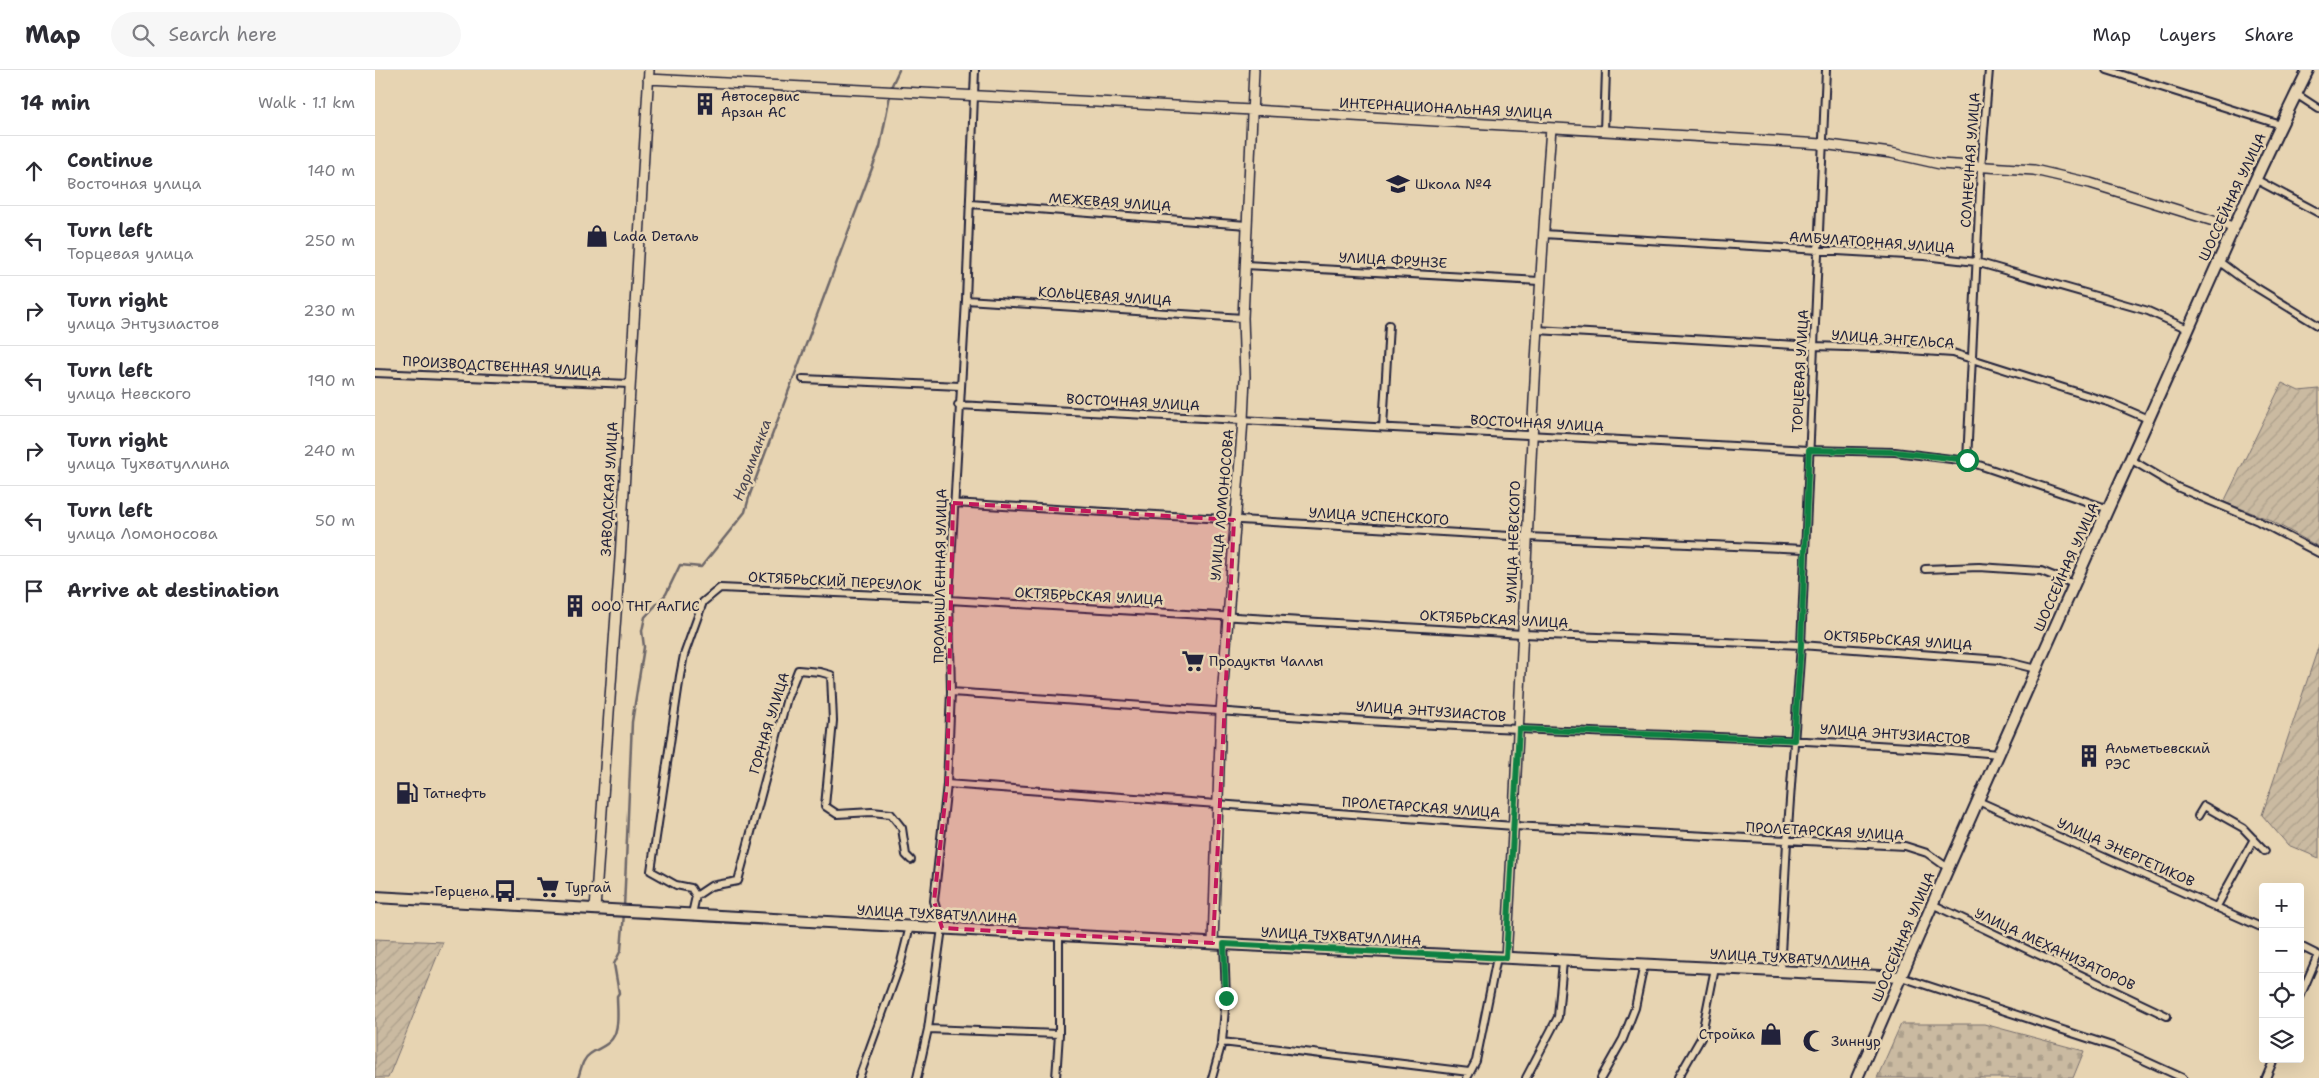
<!DOCTYPE html>
<html lang="en">
<head>
<meta charset="utf-8">
<style>
	:root { --surface:#fff; --page:#f7f7f7; --text:#2b2b33; --muted:#7c7c81; --line:#e1e1e2 }
	body { margin:0; font-family:"Shantell Sans",sans-serif; background:var(--page); color:var(--text) }
	.controls { position:absolute; right:15px; bottom:15px; display:grid; overflow:hidden; border-radius:5px; box-shadow:0 5px 20px #0002 }
	.controls button { width:45px; height:45px; display:grid; place-items:center; padding:0; border:0; border-bottom:1px solid var(--line); background:var(--surface); color:var(--text); font:25px sans-serif }
	.stop { position:absolute; width:15px; height:15px; margin:-11px; border:4px solid #0b8043; border-radius:50%; background:#fff }
	.stop.end { background:#0b8043; border-color:#fff; box-shadow:0 1px 5px #0008 }
	.list { margin:0; padding:0; list-style:none }
	h2 { display:flex; justify-content:space-between; align-items:center; height:65px; margin:0; padding:0 20px; font-size:21px }
	h2 small { font-size:16px; font-weight:400; color:var(--muted) }
	.list li { display:grid; grid-template-columns:32px 1fr auto; gap:15px; align-items:center; box-sizing:border-box; height:70px; padding:0 20px; border-top:1px solid var(--line) }
	.list b { display:block; font-size:19px; white-space:nowrap }
	.list p { margin:0; font-size:16px; white-space:nowrap; color:var(--muted) }
	.list em { font-size:16px; font-style:normal; color:var(--muted) }
	.icon { flex:none; width:28px; height:28px; fill:none; stroke:currentColor; stroke-width:2; stroke-linecap:round; stroke-linejoin:round }
	.map { position:relative; flex:none; width:1944px; height:1008px; overflow:hidden }
	header { display:flex; align-items:center; gap:30px; box-sizing:border-box; height:70px; padding:0 25px; background:var(--surface); border-bottom:1px solid var(--line) }
	header strong { font-size:24px }
	nav { display:flex; gap:28px; margin-inline-start:auto; font-size:18px }
	.search { width:350px; height:45px; background:var(--page); display:flex; align-items:center; gap:12px; box-sizing:border-box; padding:0 18px; border-radius:28px; color:var(--muted); font-size:19px }
	main { display:flex }
	aside { flex:1; background:var(--surface) }
	.map>svg:first-child { display:block }
	.cemetery { fill:url(#cemetery-stones); stroke:#766e6e }
	.garden { fill:url(#garden-furrows); stroke:#766e6e }
	.lines { fill:none; stroke-linecap:round; stroke-linejoin:round }
	.stream { stroke:#6e6769; stroke-width:2.5 }
	.street-casing { stroke:#22223b; stroke-width:10 }
	.secondary-casing { stroke:#22223b; stroke-width:12 }
	.primary-casing { stroke:#22223b; stroke-width:14 }
	.street { stroke:#e7d4b2; stroke-width:6 }
	.secondary { stroke:#e7d4b2; stroke-width:9 }
	.primary { stroke:#e7d4b2; stroke-width:10 }
	.route { stroke:#0b8043; stroke-width:6 }
	.marked { fill:#c2185b; fill-opacity:0.2; stroke:#c2185b; stroke-width:4; stroke-dasharray:10 6; stroke-linejoin:round }
	.labels { text-anchor:middle; dominant-baseline:central; stroke-width:5; stroke-linejoin:round; paint-order:stroke }
	.poi-label { font-size:14px; fill:#22223b; stroke:#e7d4b2; text-anchor:start }
	.street-label { font-size:14px; fill:#22223b; stroke:#e7d4b2 }
	.water-label { font-size:15px; font-style:italic; fill:#484452; stroke:#e7d4b2 }
</style>
</head>
<body>
<header>
<strong>Map</strong>
<div class="search"><svg class="icon" aria-label="search" viewBox="0 0 24 24"><circle cx="10" cy="10" r="6"/><path d="M15 15l6 6"/></svg>Search here</div>
<nav><a>Map</a><a>Layers</a><a>Share</a></nav>
</header>
<main>
<aside>
<h2>14 min<small>Walk · 1.1 km</small></h2>
<ul class="list">
<li><svg class="icon" aria-label="ahead" viewBox="0 0 24 24"><path d="M12 20V5M6 11l6-6 6 6"/></svg><div><b>Continue</b><p>Восточная улица</p></div><em>140 m</em></li>
<li><svg class="icon" aria-label="left" viewBox="0 0 24 24"><path d="M17 20v-9H6M10 6l-5 5 5 5"/></svg><div><b>Turn left</b><p>Торцевая улица</p></div><em>250 m</em></li>
<li><svg class="icon" aria-label="right" viewBox="0 0 24 24"><path d="M7 20v-9h11M14 6l5 5-5 5"/></svg><div><b>Turn right</b><p>улица Энтузиастов</p></div><em>230 m</em></li>
<li><svg class="icon" aria-label="left" viewBox="0 0 24 24"><path d="M17 20v-9H6M10 6l-5 5 5 5"/></svg><div><b>Turn left</b><p>улица Невского</p></div><em>190 m</em></li>
<li><svg class="icon" aria-label="right" viewBox="0 0 24 24"><path d="M7 20v-9h11M14 6l5 5-5 5"/></svg><div><b>Turn right</b><p>улица Тухватуллина</p></div><em>240 m</em></li>
<li><svg class="icon" aria-label="left" viewBox="0 0 24 24"><path d="M17 20v-9H6M10 6l-5 5 5 5"/></svg><div><b>Turn left</b><p>улица Ломоносова</p></div><em>50 m</em></li>
<li><svg class="icon" aria-label="arrive" viewBox="0 0 24 24"><path d="M6 21V4h12l-3 4 3 4H6"/></svg><div><b>Arrive at destination</b></div></li>
</ul>
</aside>
<div class="map">
<svg width="1944" height="1008" viewBox="0 0 1944 1008">
	<defs>
		<pattern id="cemetery-stones" width="16" height="16" patternUnits="userSpaceOnUse" patternTransform="scale(1.25)"><rect width="16" height="16" fill="#cabaa1"/><path d="M2 7V4a2 2 0 0 1 4 0v3zM10 15v-3a2 2 0 0 1 4 0v3z" fill="#ada08c"/></pattern>
		<pattern id="garden-furrows" width="10" height="10" patternUnits="userSpaceOnUse" patternTransform="scale(1.25)"><rect width="10" height="10" fill="#cabaa1"/><path d="M-1 1l2-2M0 10L10 0M9 11l2-2" fill="none" stroke="#ada08c"/></pattern>
	</defs>
	<rect width="100%" height="100%" fill="#e7d4b2"/>
	<filter id="ink" filterUnits="userSpaceOnUse"><feTurbulence type="fractalNoise" baseFrequency=".02" numOctaves="2"/><feDisplacementMap in="SourceGraphic" scale="10" xChannelSelector="R" yChannelSelector="G"/><feConvolveMatrix kernelMatrix="1 2 1 2 8 2 1 2 1" color-interpolation-filters="sRGB"/></filter>
	<g filter="url(#ink)">
		<path class="cemetery" d="M1526,954H1609L1709,981L1698,1008H1502Z"/>
		<path class="garden" d="M1907,313L1924,321L1944,319V477L1893,449L1849,432Z
			M1944,575V788L1913,775L1887,745Z
			M0,869L68,872L13,1008H0Z"/>
		<g class="lines">
			<path class="stream" d="M249,838L257,652L269,577L267,561L270,547L291,524L305,495L326,497L370,442L375,424L505,77L517,15L524,0
				M203,1008C206,1000 207,989 215,984C223,978 231,977 237,969C245,958 242,938 242,926L244,923L239,894L246,880L249,843"/>
			<defs>
				<path id="street" d="M1732,0L1906,55
					M1921,24L1944,39
					M1229,61L1231,0
					M1880,109L1944,143
					M595,134L872,155
					M1168,164L1549,186L1601,192L1773,241L1813,259
					M1842,190L1869,210L1944,256
					M870,195L1164,211
					M591,230L868,248
					M1162,260L1438,276L1505,278L1578,283L1736,333L1773,349
					M0,303L254,314
					M428,309L585,316
					M583,335L1434,380L1520,382L1592,391L1731,438
					M1008,357L1014,255
					M1755,389L1802,417L1883,451L1944,483
					M1592,391L1606,98L1614,0
					M578,433L1152,467L1429,479
					M1550,499L1604,497L1666,501L1699,514
					M574,530L1148,564L1426,575L1625,590L1661,599
					M576,622C765,635 955,651 1145,659C1305,666 1465,670 1624,684
					M572,714L1139,756L1530,776L1552,783L1573,798
					M1603,731L1888,858
					M1823,746L1829,736L1868,758L1890,781
					M321,826L316,818L301,815L276,801L305,606L309,585L328,532L345,518L574,528
					M1557,834L1792,946
					M1842,836L1879,769
					M317,844L321,826L336,816L363,811L412,628L423,600L445,602L456,605L458,651L450,736L462,744L497,742L516,744L527,758L531,785L536,790
					M1925,876L1943,885L1925,927
					M1405,902L1412,772L1426,575L1451,0
					M1526,907L1740,977L1808,1008
					M553,959L684,964
					M847,972L1094,1002
					M484,1008L526,892L535,856
					M542,1008L553,959L567,858L559,831L572,714L576,622L574,528L591,230L600,0
					M681,1008L684,964V865
					M837,1008L847,972L851,928L849,874
					M1092,1008L1101,991L1122,887
					M1151,1008L1183,947L1188,891
					M1226,1008L1248,969L1260,938L1269,894
					M1303,1008L1326,968L1340,898
					M1891,1008L1899,989"/>
				<path id="secondary" d="M273,9L877,40L1447,74L1516,83L1565,94L1659,100L1715,113L1858,157
					M220,839L245,488L274,0
					M838,873L846,641L868,350L870,307L868,248L879,0
					M1131,888C1148,611 1155,334 1176,58"/>
				<path id="primary" d="M0,827L849,874L1526,907
					M1482,1008C1577,787 1675,567 1774,348C1826,232 1876,114 1933,0"/>
			</defs>
			<use href="#street" class="street-casing"/>
			<use href="#secondary" class="secondary-casing"/>
			<use href="#primary" class="primary-casing"/>
			<use href="#street" class="street"/>
			<use href="#secondary" class="secondary"/>
			<use href="#primary" class="primary"/>
		</g>
	</g>
	<g class="lines" filter="url(#ink)">
		<path class="route" d="M851,928L849,874L1131,888L1144,659L1419,670L1426,575L1434,380L1520,382L1592,390"/>
	</g>
	<path class="marked" d="M578,433L859,450L838,873L567,858L559,831L572,714Z"/>
	<defs>
		<symbol id="building-bare" viewBox="-9 -9 18 18"><path d="M-4-6H4V6H1V3H-1V6H-4ZM-2.5-4.3h1.7v1.8h-1.7ZM.8-4.3h1.7v1.8H.8ZM-2.5-1h1.7V.8h-1.7ZM.8-1h1.7V.8H.8Z" fill="#22223b" stroke="#e7d4b2" stroke-width="2.5" paint-order="stroke"/></symbol>
		<symbol id="school-bare" viewBox="-9 -9 18 18"><path d="M0-5L7-2L0 1L-7-2ZM-4 1L0 2.5L4 1V4Q0 6-4 4Z" fill="#22223b" stroke="#e7d4b2" stroke-width="2.5" paint-order="stroke"/></symbol>
		<symbol id="shop-bare" viewBox="-9 -9 18 18"><path d="M-5-2.5h2.3a2.7 3.5 0 0 1 5.4 0H5L5.5 6h-11ZM-1.5-2.5h3a1.5 2.3 0 0 0-3 0Z" fill="#22223b" stroke="#e7d4b2" stroke-width="2.5" paint-order="stroke"/></symbol>
		<symbol id="supermarket-bare" viewBox="-9 -9 18 18"><path d="M-6-5.5h2.5l.6 2H6L4.5 2H-2.5L-4.4-4H-6ZM-1.5 3.2a1.3 1.3 0 1 0 .1 0ZM3 3.2a1.3 1.3 0 1 0 .1 0Z" fill="#22223b" stroke="#e7d4b2" stroke-width="2.5" paint-order="stroke"/></symbol>
		<symbol id="fuel-bare" viewBox="-9 -9 18 18"><path d="M-5.5-6h7V0h2V4h1.3V-2.5L3-4.5l.8-.8L6-3V5H2.5V1h-1V6h-7ZM-4.2-4.7v3.2H.2V-4.7Z" fill="#22223b" stroke="#e7d4b2" stroke-width="2.5" paint-order="stroke"/></symbol>
		<symbol id="bus-bare" viewBox="-9 -9 18 18"><path d="M-5-6H5V4H4V6H2V4H-2V6H-4V4H-5ZM-3.5-4V0h7V-4ZM-3.5 1.2v1.5H-2V1.2ZM2 1.2v1.5H3.5V1.2Z" fill="#22223b" stroke="#e7d4b2" stroke-width="2.5" paint-order="stroke"/></symbol>
		<symbol id="mosque-bare" viewBox="-9 -9 18 18"><path d="M3.5-4.9A6 6 0 1 0 3.5 4.9A5 5 0 1 1 3.5-4.9Z" fill="#22223b" stroke="#e7d4b2" stroke-width="2.5" paint-order="stroke"/></symbol>
	</defs>
	<g fill-rule="evenodd">
		<use href="#building-bare" x="314" y="18" width="32" height="32"/>
		<use href="#school-bare" x="1007" y="98" width="32" height="32"/>
		<use href="#shop-bare" x="206" y="150" width="32" height="32"/>
		<use href="#building-bare" x="184" y="520" width="32" height="32"/>
		<use href="#supermarket-bare" x="802" y="575" width="32" height="32"/>
		<use href="#building-bare" x="1698" y="670" width="32" height="32"/>
		<use href="#fuel-bare" x="16" y="707" width="32" height="32"/>
		<use href="#supermarket-bare" x="157" y="801" width="32" height="32"/>
		<use href="#bus-bare" x="114" y="805" width="32" height="32"/>
		<use href="#shop-bare" x="1380" y="948" width="32" height="32"/>
		<use href="#mosque-bare" x="1423" y="955" width="32" height="32"/>
	</g>
	<g class="labels">
		<g class="poi-label">
			<text x="346" y="26">Автосервис<tspan x="346" dy="16">Арзан АС</tspan></text>
			<text x="1040" y="114">Школа №4</text>
			<text x="238" y="166">Lada Dеталь</text>
			<text x="216" y="536">ООО ТНГ АлГИС</text>
			<text x="834" y="591">Продукты Чаллы</text>
			<text x="1730" y="678">Альметьевский<tspan x="1730" dy="16">РЭС</tspan></text>
			<text x="48" y="723">Татнефть</text>
			<text x="190" y="817">Тургай</text>
			<text x="114" y="821" text-anchor="end">Герцена</text>
			<text x="1380" y="964" text-anchor="end">Стройка</text>
			<text x="1456" y="971">Зиннур</text>
		</g>
		<g class="street-label">
			<text transform="translate(1071 38) rotate(3)">ИНТЕРНАЦИОНАЛЬНАЯ УЛИЦА</text>
			<text transform="translate(1595 90) rotate(-86)">СОЛНЕЧНАЯ УЛИЦА</text>
			<text transform="translate(1857 127) rotate(-65)">ШОССЕЙНАЯ УЛИЦА</text>
			<text transform="translate(735 132) rotate(4)">МЕЖЕВАЯ УЛИЦА</text>
			<text transform="translate(1497 172) rotate(4)">АМБУЛАТОРНАЯ УЛИЦА</text>
			<text transform="translate(1018 190) rotate(3)">УЛИЦА ФРУНЗЕ</text>
			<text transform="translate(730 226) rotate(4)">КОЛЬЦЕВАЯ УЛИЦА</text>
			<text transform="translate(1518 269) rotate(4)">УЛИЦА ЭНГЕЛЬСА</text>
			<text transform="translate(127 296) rotate(3)">ПРОИЗВОДСТВЕННАЯ УЛИЦА</text>
			<text transform="translate(1425 301) rotate(-87)">ТОРЦЕВАЯ УЛИЦА</text>
			<text transform="translate(758 332) rotate(3)">ВОСТОЧНАЯ УЛИЦА</text>
			<text transform="translate(1162 353) rotate(3)">ВОСТОЧНАЯ УЛИЦА</text>
			<text transform="translate(234 419) rotate(-87)">ЗАВОДСКАЯ УЛИЦА</text>
			<text transform="translate(847 435) rotate(-85)">УЛИЦА ЛОМОНОСОВА</text>
			<text transform="translate(1004 446) rotate(3)">УЛИЦА УСПЕНСКОГО</text>
			<text transform="translate(1138 472) rotate(-88)">УЛИЦА НЕВСКОГО</text>
			<text transform="translate(1691 497) rotate(-66)">ШОССЕЙНАЯ УЛИЦА</text>
			<text transform="translate(565 506) rotate(-89)">ПРОМЫШЛЕННАЯ УЛИЦА</text>
			<text transform="translate(460 511) rotate(3)">ОКТЯБРЬСКИЙ ПЕРЕУЛОК</text>
			<text transform="translate(714 526) rotate(3)">ОКТЯБРЬСКАЯ УЛИЦА</text>
			<text transform="translate(1119 549) rotate(3)">ОКТЯБРЬСКАЯ УЛИЦА</text>
			<text transform="translate(1523 570) rotate(4)">ОКТЯБРЬСКАЯ УЛИЦА</text>
			<text transform="translate(1056 641) rotate(4)">УЛИЦА ЭНТУЗИАСТОВ</text>
			<text transform="translate(394 653) rotate(-73)">ГОРНАЯ УЛИЦА</text>
			<text transform="translate(1520 664) rotate(4)">УЛИЦА ЭНТУЗИАСТОВ</text>
			<text transform="translate(1046 737) rotate(4)">ПРОЛЕТАРСКАЯ УЛИЦА</text>
			<text transform="translate(1450 761) rotate(3)">ПРОЛЕТАРСКАЯ УЛИЦА</text>
			<text transform="translate(1751 782) rotate(24)">УЛИЦА ЭНЕРГЕТИКОВ</text>
			<text transform="translate(562 844) rotate(3)">УЛИЦА ТУХВАТУЛЛИНА</text>
			<text transform="translate(966 866) rotate(3)">УЛИЦА ТУХВАТУЛЛИНА</text>
			<text transform="translate(1528 867) rotate(-67)">ШОССЕЙНАЯ УЛИЦА</text>
			<text transform="translate(1680 879) rotate(25)">УЛИЦА МЕХАНИЗАТОРОВ</text>
			<text transform="translate(1415 888) rotate(3)">УЛИЦА ТУХВАТУЛЛИНА</text>
		</g>
		<g class="water-label">
			<text transform="translate(377 390) rotate(-70)">Нариманка</text>
		</g>
	</g>
</svg>
<div class="controls">
<button>+</button>
<button>−</button>
<button><svg class="icon" aria-label="locate" viewBox="0 0 24 24"><circle cx="12" cy="12" r="6"/><path d="M12 2v4M12 18v4M2 12h4M18 12h4"/></svg></button>
<button><svg class="icon" aria-label="layers" viewBox="0 0 24 24"><path d="M12 4l9 5-9 5-9-5zM3 14l9 5 9-5"/></svg></button>
</div>
<div class="stop" style="left:1592px;top:390px"></div>
<div class="stop end" style="left:851px;top:928px"></div>
</div>
</main>
</body>
</html>
